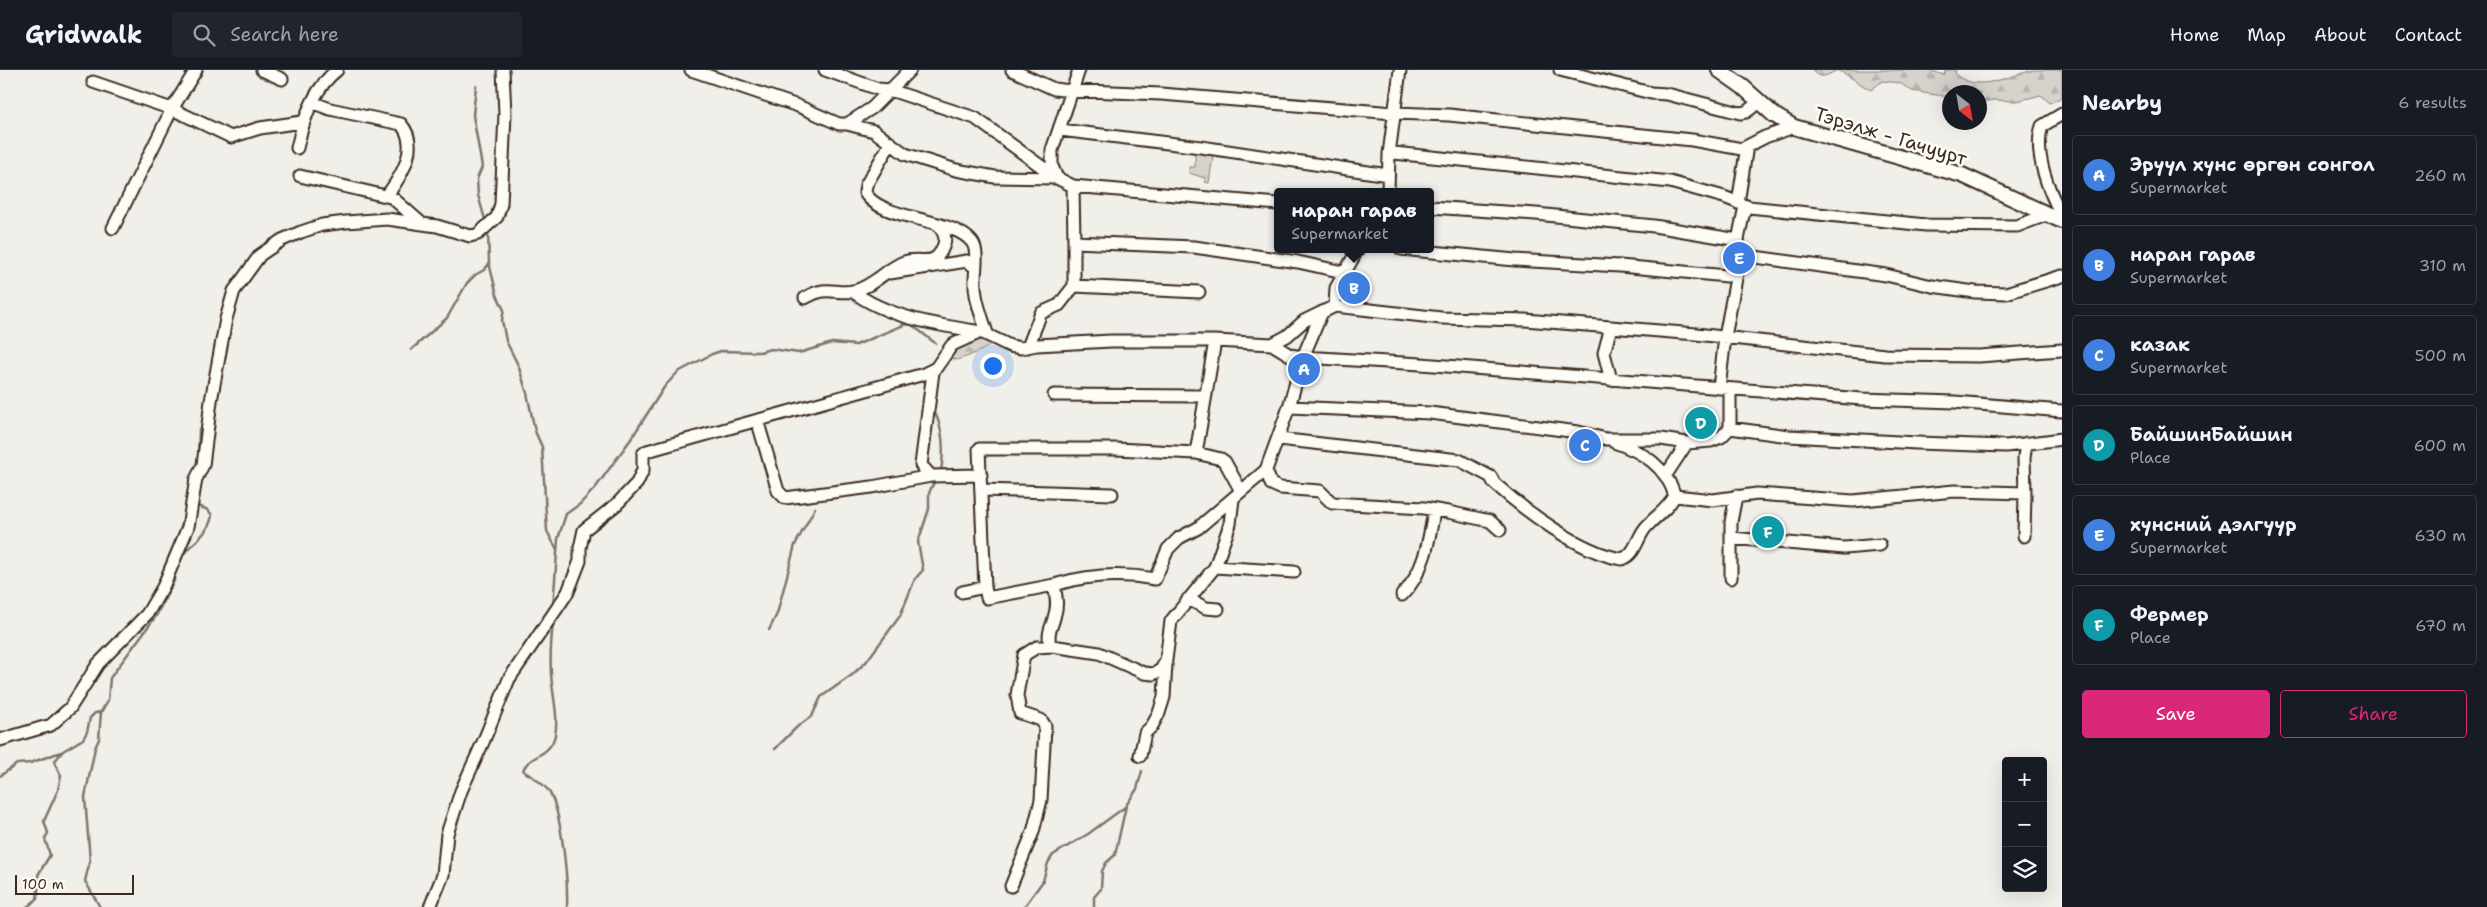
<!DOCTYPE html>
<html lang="en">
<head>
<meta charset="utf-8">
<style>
	:root { --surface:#171b24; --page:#20242c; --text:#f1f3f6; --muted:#9ea1a6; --line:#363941; --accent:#db2777 }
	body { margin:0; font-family:"Shantell Sans",sans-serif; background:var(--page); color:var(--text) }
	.controls { position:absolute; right:15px; bottom:15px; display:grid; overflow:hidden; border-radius:5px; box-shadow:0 5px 20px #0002 }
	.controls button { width:45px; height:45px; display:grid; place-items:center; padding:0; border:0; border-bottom:1px solid var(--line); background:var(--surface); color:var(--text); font:25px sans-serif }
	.compass { position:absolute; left:1942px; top:15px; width:45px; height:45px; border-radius:50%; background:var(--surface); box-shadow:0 5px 20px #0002; rotate:149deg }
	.scale { position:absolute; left:15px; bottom:12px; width:119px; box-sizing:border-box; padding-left:5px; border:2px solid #3b2a1e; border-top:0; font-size:14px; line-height:18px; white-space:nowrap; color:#3b2a1e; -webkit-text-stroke:4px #fdfcf7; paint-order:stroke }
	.you { position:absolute; left:992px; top:295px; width:18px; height:18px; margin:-12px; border:4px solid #fff; border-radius:50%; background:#1a73e8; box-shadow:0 0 0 8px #1a73e833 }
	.badge { display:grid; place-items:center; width:32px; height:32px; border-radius:50%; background:var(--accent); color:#fff; font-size:16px; font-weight:700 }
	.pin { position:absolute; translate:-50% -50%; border:2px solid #fff; box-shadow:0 1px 5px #0006 }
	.popup { position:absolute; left:1274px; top:118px; width:160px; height:65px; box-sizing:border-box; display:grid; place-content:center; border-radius:5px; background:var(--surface); filter:drop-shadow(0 1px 4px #0005); font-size:16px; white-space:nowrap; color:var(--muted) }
	.popup b { font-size:19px; color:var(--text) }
	.popup::after { content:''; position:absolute; left:50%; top:100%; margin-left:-10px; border:10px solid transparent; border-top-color:var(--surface) }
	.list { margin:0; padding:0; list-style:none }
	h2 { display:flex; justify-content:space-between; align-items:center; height:65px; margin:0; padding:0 20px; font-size:21px }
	h2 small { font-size:16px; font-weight:400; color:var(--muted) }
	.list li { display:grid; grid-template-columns:32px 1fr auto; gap:15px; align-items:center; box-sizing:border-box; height:80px; margin:0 10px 10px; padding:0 10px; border:1px solid var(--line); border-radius:5px }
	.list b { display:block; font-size:19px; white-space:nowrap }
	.list p { margin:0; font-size:16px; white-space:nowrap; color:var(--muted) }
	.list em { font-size:16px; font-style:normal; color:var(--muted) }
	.actions { display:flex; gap:10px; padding:15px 20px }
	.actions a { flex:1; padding:11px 0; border:1px solid var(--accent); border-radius:5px; text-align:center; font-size:18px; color:var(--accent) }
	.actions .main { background:var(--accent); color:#fff }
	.icon { flex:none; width:28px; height:28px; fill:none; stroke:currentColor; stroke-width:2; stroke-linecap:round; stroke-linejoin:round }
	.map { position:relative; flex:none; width:2062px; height:837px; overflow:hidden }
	header { display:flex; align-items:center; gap:30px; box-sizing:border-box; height:70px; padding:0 25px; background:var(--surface); border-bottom:1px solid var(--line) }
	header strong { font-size:24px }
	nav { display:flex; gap:28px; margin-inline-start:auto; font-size:18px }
	.search { width:350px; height:45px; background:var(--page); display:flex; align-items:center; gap:12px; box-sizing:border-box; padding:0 18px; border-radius:5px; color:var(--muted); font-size:19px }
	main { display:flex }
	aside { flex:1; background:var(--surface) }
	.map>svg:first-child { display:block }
	.grass { fill:url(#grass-tufts); stroke:#897e75 }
	.forest { fill:url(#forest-firs); stroke:#897e75 }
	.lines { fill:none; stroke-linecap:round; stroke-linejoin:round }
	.stream { stroke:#80746b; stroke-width:2.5 }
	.minor-casing { stroke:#3b2a1e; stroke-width:15 }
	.major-casing { stroke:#3b2a1e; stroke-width:18 }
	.minor { stroke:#fdfcf7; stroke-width:11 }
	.major { stroke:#fdfcf7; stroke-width:14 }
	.labels { text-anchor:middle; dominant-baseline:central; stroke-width:5; stroke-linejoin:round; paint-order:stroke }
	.street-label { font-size:19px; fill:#3b2a1e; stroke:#fdfcf7 }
</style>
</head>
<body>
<header>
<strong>Gridwalk</strong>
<div class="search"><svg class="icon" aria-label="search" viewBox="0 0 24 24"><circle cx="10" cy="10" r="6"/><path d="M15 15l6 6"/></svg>Search here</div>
<nav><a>Home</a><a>Map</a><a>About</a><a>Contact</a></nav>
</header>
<main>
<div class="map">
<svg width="2062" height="837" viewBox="0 0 2062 837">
	<defs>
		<pattern id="grass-tufts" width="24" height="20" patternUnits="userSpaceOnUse" patternTransform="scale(1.25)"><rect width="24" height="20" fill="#d7d2cc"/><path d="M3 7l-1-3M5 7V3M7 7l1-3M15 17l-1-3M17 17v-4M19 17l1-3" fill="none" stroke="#b9b4af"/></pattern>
		<pattern id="forest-firs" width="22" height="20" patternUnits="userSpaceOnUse" patternTransform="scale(1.25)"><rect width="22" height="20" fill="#d7d2cc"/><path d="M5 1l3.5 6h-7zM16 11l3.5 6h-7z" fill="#b9b4af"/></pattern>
	</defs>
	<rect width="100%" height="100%" fill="#f1efea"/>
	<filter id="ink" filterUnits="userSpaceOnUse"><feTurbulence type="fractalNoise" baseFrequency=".02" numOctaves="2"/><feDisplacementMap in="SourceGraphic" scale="10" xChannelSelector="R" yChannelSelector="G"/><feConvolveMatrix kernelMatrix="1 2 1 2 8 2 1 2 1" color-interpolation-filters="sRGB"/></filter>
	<g filter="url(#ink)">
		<path class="grass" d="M1195,83L1213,86L1209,113L1205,112V108L1189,103V97H1195Z"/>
		<path class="forest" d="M1812,0H1929L1944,5L1946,0H1956L1955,4C1977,24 2010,5 2034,0C2043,0 2053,0 2062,0V27L2050,33L2041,25L2017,31L1992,30L1980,33V22H1950L1949,27L1912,21L1900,13L1882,11L1871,20C1858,14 1850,5 1837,0C1827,6 1819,10 1812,0Z
			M979,269H986L991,272L990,275C984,280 961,290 954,290L949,285L951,277Z"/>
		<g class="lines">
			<path class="stream" d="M476,16L473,45L482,97L477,109L478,125L486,153
				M488,161L489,193L497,225L504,240L502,250L506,271L518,295L527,323L535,361L542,377L547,461L557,480
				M411,280L447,248L467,213L475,205L484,200L489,194
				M936,345C944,363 944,383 941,402
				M198,394L199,360
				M181,487C192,472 209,465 212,445L208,440L198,436L197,432
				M553,537L558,469L566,444L580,434L596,417L631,369L665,316L678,302L712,284L721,281L760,282L771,279L799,283L832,273L856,275L906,254L912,255L935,273
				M553,553C551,570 550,586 551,603C552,623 559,646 555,665C550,688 527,685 523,701C532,706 541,712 548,720C562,739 568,812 567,837
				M769,560L777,544L795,475L815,438
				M775,679L797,657L812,646L821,627L852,605L866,592L900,546L915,509L923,500L918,472L929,439V423L935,410
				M0,706L17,694L30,693L61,682
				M27,837L37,829L39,813L38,805L50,785L45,769L48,763L44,751L58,720L61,705L54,692L63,681L83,669L87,662L90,648L95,643L101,642
				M100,837L85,811L90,791L85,727L95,678L99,669L101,642L108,630L110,608L156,546L174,511L175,501
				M1024,837L1043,811L1048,793L1053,785L1088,764L1125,737L1137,719L1142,701
				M1094,837V827L1101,819L1102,801L1106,793L1115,785L1126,736"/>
			<defs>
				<path id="minor" d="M262,0L282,9
					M691,0L798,36L839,54H847L872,38L910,0
					M825,0L878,19L890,20L975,48L1057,108
					M1012,0L1054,19L1063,20L1161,24L1394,43L1449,45L1692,70L1742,79L1765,67L1794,57
					M1560,0L1651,23L1667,24L1740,43L1746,42L1758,33
					M93,12L172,39L196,0
					M314,33L330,39L401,54C420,76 402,105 388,124L421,153
					M2062,44L2042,56C2033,83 2049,122 2062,146
					M847,54L874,61L905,84L956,100L995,107L1057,108
					M1060,60L1201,77L1388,105
					M890,74L866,115L865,123C882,151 952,147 972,172C979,181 975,200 975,210C974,227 982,247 987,263
					M297,78C303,50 314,18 337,0
					M1389,84L1400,0
					M300,106L390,127
					M1073,116L1278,134
					M1388,122L1389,84L1394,83L1670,112L1724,127L1749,137L1926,155L2017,156L2046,145
					M1738,133L1747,76
					M1430,137L1536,144L1654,156L1738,170L1740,185
					M113,158L172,39L231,67L260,58L302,52
					M1738,170L1745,136
					M1074,172L1073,116L1057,108L1052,96V80L1079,0
					M1401,179L1515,190L1620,196L1727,206L1737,203L1740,185L1886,205L1932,216L1975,222L2006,223L2062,206
					M890,203L967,191L975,197
					M852,221C888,248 938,255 981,262
					M1199,222L1074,216V172L1194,177L1298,192L1343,202
					M805,228C829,214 834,225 854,221C874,216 886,199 904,192C921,186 934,199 943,177C947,168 944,163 939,156
					M1335,236L1336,218L1358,179
					M1272,274L1290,285L1303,287L1322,242
					M1028,277L1041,243L1059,235L1074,216
					M1611,310L1604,283L1611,257
					M1719,318L1725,267L1737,203
					M1730,319V358
					M1054,325L1205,326
					M1289,337L1303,287L1421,294L1862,329L1955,332L2062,341
					M1279,369L1459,390L1491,407L1494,413C1524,440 1581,483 1622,489C1637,484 1637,465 1648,455C1659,443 1665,442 1675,426L1713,430L1757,424L1853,431L1954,421L2025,423L2024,388L2026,373
					M1614,372C1643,382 1666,396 1675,426
					M1196,383L1221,389L1225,392L1241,421
					M1266,400L1271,414L1280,418L1320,421L1332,433L1424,438L1448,442L1490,451L1500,460
					M981,405L931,406L921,395L933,302L952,275L981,262L1010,276L1021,278L1037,275L1111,271H1215L1272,274L1287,266L1304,251L1335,236L1441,248L1525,250L1696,264L1885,285L1979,286L2062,280
					M1666,405L1687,373
					M931,406L872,417L785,428L778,421L758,353V350L766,348L924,304L934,299
					M982,420L1112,424
					M2024,466L2025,423
					M1731,468L1844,478L1880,475
					M1215,497L1294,502
					M1731,508V452L1736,426
					M1054,515C1087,505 1121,503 1155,509L1168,479L1179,468L1198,458L1266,400L1289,337L1430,343L1578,362L1606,369H1661L1687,373L1711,371L1721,367L1730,358L1789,366L1917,373L2006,376L2062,369
					M985,517L979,379H1116L1196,383L1215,271
					M962,522L985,517L987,528L1054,515C1056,525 1058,535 1055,544C1052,559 1047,559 1050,576
					M1402,525C1424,503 1429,471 1434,441
					M1188,529L1206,538L1218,539
					M0,670L51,655L70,638L98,594L147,544L163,517L188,457L196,409L203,395L211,331L226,249L234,221L260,185L282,170L301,162L322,155L346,152L387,149L437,156L470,166L478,164L497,147L501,134L505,44L503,0
					M1140,686L1145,663L1152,656L1159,643L1164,627L1166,594
					M1011,816L1033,762L1041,730L1045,656L1041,650L1020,643L1017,625L1024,585L1037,577L1052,576L1099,583L1144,603L1153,604L1161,600L1166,590L1171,551L1215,497L1230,454L1233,429
					M430,837L443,805L447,764L461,721L484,670L509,609L568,522L580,491V478L584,460L617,434L637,413L643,400V384L647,381L758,350"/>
				<path id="major" d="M1719,0L1743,17L1774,45L1794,57L1962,105L2062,151"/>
			</defs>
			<use href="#minor" class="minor-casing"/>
			<use href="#major" class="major-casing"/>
			<use href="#minor" class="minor"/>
			<use href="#major" class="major"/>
		</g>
	</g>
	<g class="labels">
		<g class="street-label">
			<text transform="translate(1891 66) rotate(17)">Тэрэлж - Гачуурт</text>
		</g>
	</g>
</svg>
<div class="controls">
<button>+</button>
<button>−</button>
<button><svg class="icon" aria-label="layers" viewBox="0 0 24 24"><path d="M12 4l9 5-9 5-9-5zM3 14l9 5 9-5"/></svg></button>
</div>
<svg class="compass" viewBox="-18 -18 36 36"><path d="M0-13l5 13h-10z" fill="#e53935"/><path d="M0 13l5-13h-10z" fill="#9ea1a6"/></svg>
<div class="scale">100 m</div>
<div class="you"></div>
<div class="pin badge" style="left:1304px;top:299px;background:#3f7fe0">A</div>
<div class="pin badge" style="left:1354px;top:218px;background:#3f7fe0">B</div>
<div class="popup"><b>наран гарав</b>Supermarket</div>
<div class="pin badge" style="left:1585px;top:375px;background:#3f7fe0">C</div>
<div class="pin badge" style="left:1701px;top:353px;background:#0f9aa8">D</div>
<div class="pin badge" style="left:1739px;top:188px;background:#3f7fe0">E</div>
<div class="pin badge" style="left:1768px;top:462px;background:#0f9aa8">F</div>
</div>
<aside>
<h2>Nearby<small>6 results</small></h2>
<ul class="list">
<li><span class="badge" style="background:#3f7fe0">A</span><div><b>Эрүүл хүнс өргөн сонгол</b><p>Supermarket</p></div><em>260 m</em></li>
<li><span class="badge" style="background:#3f7fe0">B</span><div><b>наран гарав</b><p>Supermarket</p></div><em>310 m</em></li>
<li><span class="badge" style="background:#3f7fe0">C</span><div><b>казак</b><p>Supermarket</p></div><em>500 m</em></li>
<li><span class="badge" style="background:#0f9aa8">D</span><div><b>БайшинБайшин</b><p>Place</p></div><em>600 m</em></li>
<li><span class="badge" style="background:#3f7fe0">E</span><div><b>хүнсний дэлгүүр</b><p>Supermarket</p></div><em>630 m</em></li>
<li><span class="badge" style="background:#0f9aa8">F</span><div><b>Фермер</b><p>Place</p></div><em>670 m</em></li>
</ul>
<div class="actions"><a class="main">Save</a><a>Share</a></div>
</aside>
</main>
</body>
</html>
